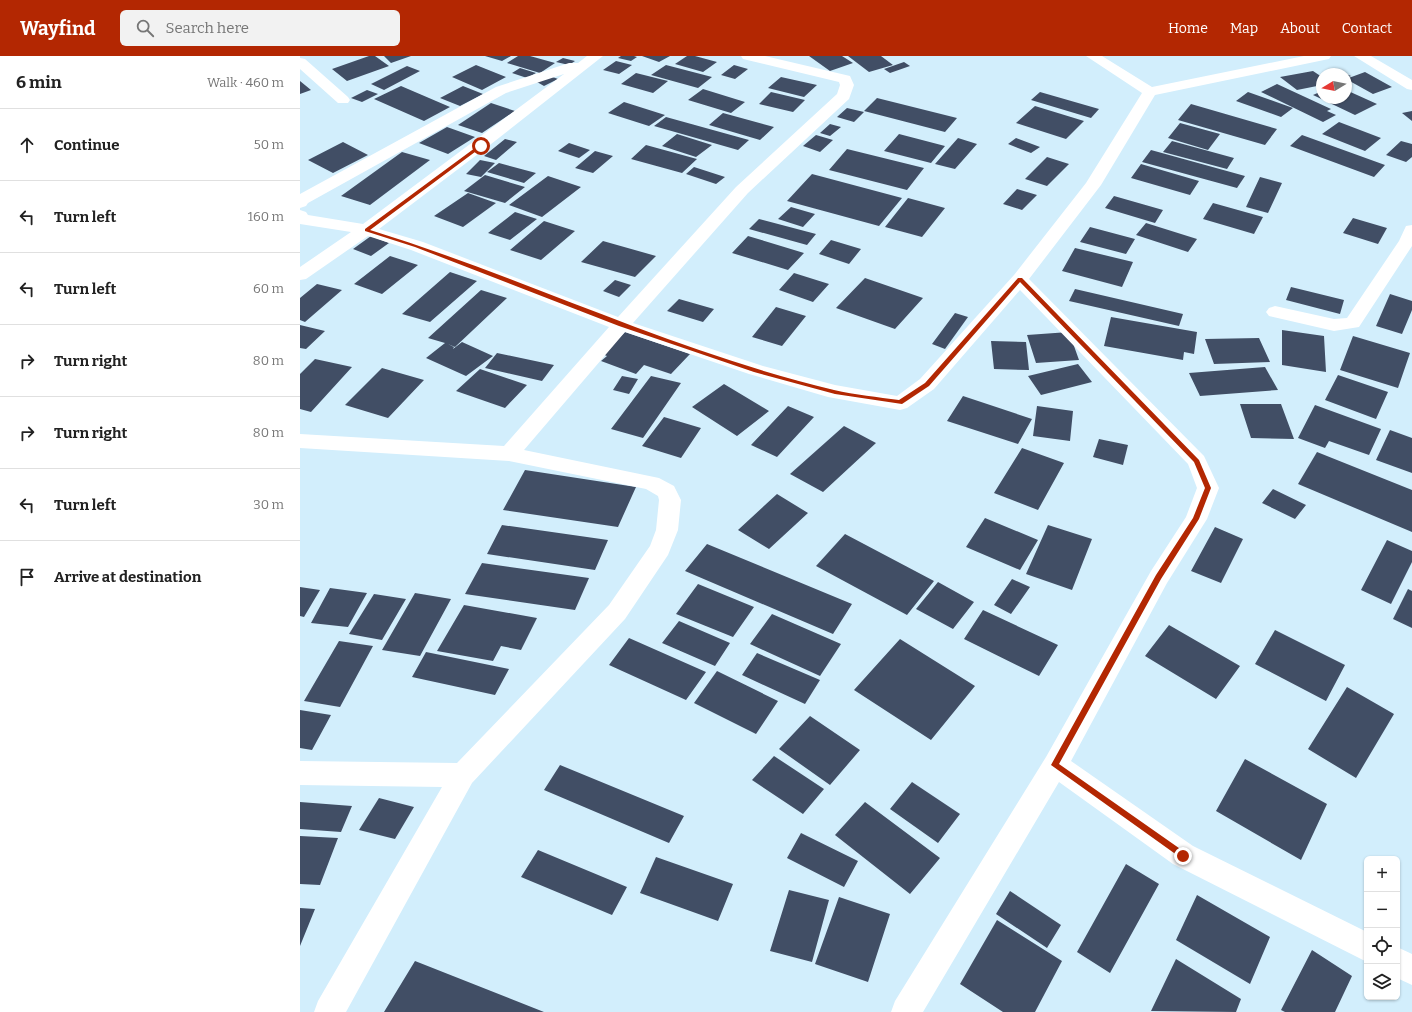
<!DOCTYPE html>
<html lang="en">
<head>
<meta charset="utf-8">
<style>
	:root { --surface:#fff; --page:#f2f2f2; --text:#222; --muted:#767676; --line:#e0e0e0; --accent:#b32702 }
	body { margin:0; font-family:Bitter,serif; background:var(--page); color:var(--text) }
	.controls { position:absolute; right:12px; bottom:12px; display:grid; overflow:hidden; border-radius:6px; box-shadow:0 1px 3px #0004 }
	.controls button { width:36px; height:36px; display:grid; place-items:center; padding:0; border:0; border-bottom:1px solid var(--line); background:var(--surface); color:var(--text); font:20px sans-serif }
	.compass { position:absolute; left:1016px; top:12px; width:36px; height:36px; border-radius:50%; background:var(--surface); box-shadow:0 1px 3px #0004; rotate:260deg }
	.stop { position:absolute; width:12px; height:12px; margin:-9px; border:3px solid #b32702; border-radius:50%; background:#fff }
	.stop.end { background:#b32702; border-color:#fff; box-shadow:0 1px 4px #0008 }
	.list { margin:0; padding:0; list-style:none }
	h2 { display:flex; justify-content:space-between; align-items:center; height:52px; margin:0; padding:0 16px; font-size:17px }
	h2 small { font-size:13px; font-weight:400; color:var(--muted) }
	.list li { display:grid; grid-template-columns:26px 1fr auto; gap:12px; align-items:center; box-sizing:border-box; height:72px; padding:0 16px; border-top:1px solid var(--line) }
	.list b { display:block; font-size:15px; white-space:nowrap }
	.list em { font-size:13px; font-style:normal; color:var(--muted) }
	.icon { flex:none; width:22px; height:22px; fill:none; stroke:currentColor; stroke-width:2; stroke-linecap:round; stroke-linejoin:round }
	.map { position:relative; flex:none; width:1112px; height:956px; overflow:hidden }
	header { display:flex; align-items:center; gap:24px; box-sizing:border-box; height:56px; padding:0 20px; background:var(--accent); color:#fff }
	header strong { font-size:19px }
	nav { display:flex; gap:22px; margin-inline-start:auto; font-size:14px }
	.search { width:280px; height:36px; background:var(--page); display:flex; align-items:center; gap:10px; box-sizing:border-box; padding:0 14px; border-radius:6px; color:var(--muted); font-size:15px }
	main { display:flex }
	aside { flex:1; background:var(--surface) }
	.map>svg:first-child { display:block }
	.building { fill:#414e65 }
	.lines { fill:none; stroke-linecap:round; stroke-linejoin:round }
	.minor { fill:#fff; fill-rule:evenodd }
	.route { fill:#b32702 }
</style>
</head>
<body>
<header>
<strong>Wayfind</strong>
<div class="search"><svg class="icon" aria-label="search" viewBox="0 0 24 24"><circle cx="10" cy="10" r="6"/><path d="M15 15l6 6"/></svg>Search here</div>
<nav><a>Home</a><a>Map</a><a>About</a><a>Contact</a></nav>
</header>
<main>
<aside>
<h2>6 min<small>Walk · 460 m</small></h2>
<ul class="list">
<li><svg class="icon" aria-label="ahead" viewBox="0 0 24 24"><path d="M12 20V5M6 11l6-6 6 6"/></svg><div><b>Continue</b></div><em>50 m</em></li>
<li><svg class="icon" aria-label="left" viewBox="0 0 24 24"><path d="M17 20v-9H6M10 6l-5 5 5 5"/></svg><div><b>Turn left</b></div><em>160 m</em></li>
<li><svg class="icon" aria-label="left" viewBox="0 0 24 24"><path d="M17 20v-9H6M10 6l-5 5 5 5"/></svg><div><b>Turn left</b></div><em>60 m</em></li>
<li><svg class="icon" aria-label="right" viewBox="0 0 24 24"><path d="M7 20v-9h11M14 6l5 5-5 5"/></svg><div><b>Turn right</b></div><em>80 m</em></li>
<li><svg class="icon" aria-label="right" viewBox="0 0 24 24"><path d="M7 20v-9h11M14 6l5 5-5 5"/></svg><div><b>Turn right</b></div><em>80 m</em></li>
<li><svg class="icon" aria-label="left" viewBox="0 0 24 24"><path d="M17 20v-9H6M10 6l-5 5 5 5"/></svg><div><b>Turn left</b></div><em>30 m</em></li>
<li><svg class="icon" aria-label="arrive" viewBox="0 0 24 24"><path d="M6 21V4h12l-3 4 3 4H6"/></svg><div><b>Arrive at destination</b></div></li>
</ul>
</aside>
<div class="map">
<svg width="1112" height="956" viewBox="0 0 1112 956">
	<rect width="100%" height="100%" fill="#d2eefc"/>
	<path class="building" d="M69,0H75L89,10L47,25L32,13Z
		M84,0H111L91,7Z
		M185,0H211L202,5Z
		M218,0H230L255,7L240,17L207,7Z
		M321,0H334L337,1L331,5L318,2Z
		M342,0H370L359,6Z
		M387,0H395L417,6L403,16L375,8Z
		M509,0H542L553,7L530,15Z
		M548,0H581L593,9L569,16Z
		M263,2L275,5L269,9L256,6Z
		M316,5L332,9L319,18L303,14Z
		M604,6L610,10L590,17L584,13Z
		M176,9L206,21L182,34L152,21Z
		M366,9L412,21L398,32L351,19Z
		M434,9L448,13L435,23L421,19Z
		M107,10L120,15L84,34L71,28Z
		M220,12L236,17L227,22L212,17Z
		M1037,13L1046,18L1051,20L1046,22V18H1033L1029,16Z
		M1013,15L1022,21V29L997,34L980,21Z
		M1065,16L1092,31L1073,38L1046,23Z
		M336,17L368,25L353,37L321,28Z
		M250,20L258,23L244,30L237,26Z
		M481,21L517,29L504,41L468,32Z
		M0,25L11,34L0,38Z
		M977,28L1031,53L1027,55L1036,59L1023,66L961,36Z
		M101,30L150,51L124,65L74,43Z
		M163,30L183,38L160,50L140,42Z
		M403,33L445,46L431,57L388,44Z
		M67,34L78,38L62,46L51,42Z
		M1046,34L1077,48L1055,59L1013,39L1022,35V42H1046Z
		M471,36L505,44L493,56L459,48Z
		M740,36L799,53L791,62L731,44Z
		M948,36L993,52L981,61L936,45Z
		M577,42L657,62L645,76L564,55Z
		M324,46L365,59L349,70L308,57Z
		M191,47L215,55L182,77L158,69Z
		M891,48L977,73L965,89L878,64Z
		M735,50L784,65L766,83L716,67Z
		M547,52L564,56L554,66L537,61Z
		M1112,55V65L1102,57Z
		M423,57L474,71L460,84L409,69Z
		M366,61L449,84L438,94L354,70Z
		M1039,66L1081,82L1065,95L1022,78Z
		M880,67L920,78L908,94L868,82Z
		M530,68L541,71L530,80L520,77Z
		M147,71L175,81L148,98L119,87Z
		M377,78L412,89L396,101L362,90Z
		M599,78L645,90L631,107L584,95Z
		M516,79L533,84L520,96L503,90Z
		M1002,79L1085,109L1074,121L990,90Z
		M658,82L677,88L655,113L635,108Z
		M716,82L740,91L731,97L708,88Z
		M205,83L217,86L196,104L184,100Z
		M872,85L934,102L927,113L863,96Z
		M1101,85L1112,88V101L1106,106L1086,99Z
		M43,86L68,99L33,117L8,104Z
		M269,87L290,94L279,102L258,95Z
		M346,89L397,103L382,117L331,103Z
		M547,93L624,112L607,134L529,114Z
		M851,94L945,120L937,132L842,106Z
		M295,95L313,100L293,117L275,112Z
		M102,96L130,104L70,149L41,140Z
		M747,101L769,108L747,130L725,123Z
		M180,104L195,107L181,121L166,118Z
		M199,107L236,117L224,127L187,116Z
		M841,108L899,125L890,139L831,122Z
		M394,111L425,121L416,128L386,118Z
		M512,118L602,142L579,170L487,145Z
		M185,119L225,131L205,147L164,135Z
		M248,120L281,131L242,161L209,149Z
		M960,121L982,127L968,157L946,151Z
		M717,133L737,139L722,154L703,148Z
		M168,137L196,147L163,171L134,160Z
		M814,140L863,154L855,167L805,152Z
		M608,142L645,152L622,181L585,171Z
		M913,147L963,161L954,178L903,163Z
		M491,151L515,158L503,171L478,163Z
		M215,156L237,163L210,184L188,177Z
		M1053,162L1087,172L1078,188L1043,177Z
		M459,163L516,178L507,189L449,173Z
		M244,165L275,175L241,204L210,194Z
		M846,167L897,183L888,196L836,179Z
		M790,171L835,183L826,198L780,186Z
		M71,180L89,187L71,200L53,193Z
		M448,180L504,197L488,214L432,197Z
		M531,184L561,193L549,208L519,198Z
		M303,185L356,200L335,221L281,206Z
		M775,192L833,206L822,231L762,215Z
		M90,200L118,209L82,238L54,228Z
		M150,216L177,225L130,266L102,258Z
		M494,217L529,228L513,246L479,234Z
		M565,222L623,242L595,273L536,252Z
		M315,224L331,229L319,241L303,235Z
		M17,228L42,234L5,266L0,264V242Z
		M991,231L1044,244L1040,258L986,244Z
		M775,233L883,258L879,270L769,245Z
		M181,234L207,242L155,291L148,288L154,291L153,293L162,286L193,300L166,320L126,302L145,287L128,282Z
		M1090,238L1112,245V254L1102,278L1076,270Z
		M379,243L414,253L403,266L367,255Z
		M476,251L506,260L482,290L452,281Z
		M655,257L668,261L645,293L632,288Z
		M811,261L897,276L894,298L884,296L883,304L804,290Z
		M0,269L25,275L6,293L0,292Z
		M982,274L1024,280L1026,316L982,309Z
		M325,276L390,298L371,318L344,309L336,318L301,305L307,300L302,298Z
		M769,276L779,304L736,307L727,279Z
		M1053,280L1110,297L1098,332L1040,314Z
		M959,282L970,306L914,308L905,283Z
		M691,285L726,286L729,314L694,313Z
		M197,297L254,309L242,325L185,312Z
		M15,303L52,311L11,356L0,353V318Z
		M778,308L792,326L741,339L728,320Z
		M965,311L978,334L900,340L889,317Z
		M82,312L124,324L88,362L45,349Z
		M180,313L227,329L205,352L156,335Z
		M1038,319L1088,336L1076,363L1025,344Z
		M322,320L338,323L329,338L313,334Z
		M351,320L381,327L343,382L311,373Z
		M424,328L469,355L437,380L392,351Z
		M663,340L732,363L718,388L647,365Z
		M940,348H981L994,383L951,382Z
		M1015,349L1081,373L1069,399L1029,385L1025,392L998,382Z
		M488,350L514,361L477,401L451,389Z
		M737,350L773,355L770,385L733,380Z
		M364,361L401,372L381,402L342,390Z
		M544,370L576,387L523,436L490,418Z
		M1090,374L1112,382V417L1076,404Z
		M799,383L828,389L823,409L793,401Z
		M722,392L764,407L738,454L694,437Z
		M1017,396L1112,434V476L998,428Z
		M225,414L336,431L318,471L203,454Z
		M973,433L1006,449L995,463L962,447Z
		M477,438L508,457L469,493L438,474Z
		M685,462L738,484L720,514L666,491Z
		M202,469L308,484L295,514L187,498Z
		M748,469L792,483L772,534L726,518Z
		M915,471L943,483L921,527L891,515Z
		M545,478L634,525L607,559L516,510Z
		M1087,484L1112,495V506L1091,548L1061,534Z
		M407,488L552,548L533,578L385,515Z
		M182,507L289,522L275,554L165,538Z
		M712,523L730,531L711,558L694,549Z
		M638,526L674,546L653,573L616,553Z
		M398,528L454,551L433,581L376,558Z
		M0,531L20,534L4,561L0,560Z
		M30,532L67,537L48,571L11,567Z
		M1108,533L1112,535V572L1093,563Z
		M115,537L151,543L120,600L82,594Z
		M74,538L106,543L82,584L49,578Z
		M164,549L237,562L221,594L201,590L193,605L137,595Z
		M683,554L758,589L739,620L664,583Z
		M472,558L541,588L520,620L450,588Z
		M379,565L430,587L415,610L362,587Z
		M869,569L940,610L916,643L845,600Z
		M975,574L1045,609L1026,645L955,608Z
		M329,582L406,616L386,644L309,609Z
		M600,583L675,630L631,684L554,634Z
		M39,585L73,590L40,651L4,645Z
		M126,596L209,613L195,639L112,621Z
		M457,597L520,624L505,648L442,619Z
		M417,615L478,645L456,678L394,647Z
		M1047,631L1094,658L1056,722L1008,693Z
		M0,654L31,659L12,694L0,692Z
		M510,660L560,694L530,729L479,693Z
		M474,700L524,733L503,758L452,724Z
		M945,703L1027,748L1001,804L916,755Z
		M260,709L384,760L369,787L244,734Z
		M612,726L660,758L638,787L590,753Z
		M79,742L114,751L95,783L59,774Z
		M0,746L52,750L41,776L0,773Z
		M565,746L640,802L610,838L535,779Z
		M501,777L558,805L544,831L487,802Z
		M0,780L38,782L20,829L0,828Z
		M238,794L327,831L312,859L221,821Z
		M356,801L433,828L418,865L340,837Z
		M826,808L859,828L810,917L777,896Z
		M489,834L529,844L512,906L470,895Z
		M710,835L761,869L747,892L696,858Z
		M897,839L970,881L950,928L876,884Z
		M539,841L590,858L568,926L515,908Z
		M0,852L15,853L0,890Z
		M697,864L762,905L735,956H703L660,928Z
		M1012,894L1052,920L1035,956H985L981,954Z
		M876,903L941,943L936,956L851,955Z
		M115,905L244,956H84Z"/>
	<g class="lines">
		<path class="minor" d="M287,0H303L186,92L79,173L123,186L318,261L436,131L537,38L540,29L539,26L443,3L441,0H465L550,20L554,29L549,43L448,137L333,267L463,310L535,329L597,340L620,323L714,219L786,127L842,37L786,0H802L852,31L1004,0H1031L1029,3L1024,4L855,39L801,129L729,223L904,400L919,432L907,463L867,527L771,705L893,790L1067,876V906L873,808L759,726L623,956H591L595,945L746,701L851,515L886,461L897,432L888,408L720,234L634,333L607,352L600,354L528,341L449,318L325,276L224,394L359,422L374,430L381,444L378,474L368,499L325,563L172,727L46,956H14L18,945L142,731L0,729V705L157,707L309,549L350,490L356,474L359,444L358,440L346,433L209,405L0,392V378L204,390L309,271L111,194L68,180L6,223L0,224V211L51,176L0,168V154L6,156L8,159L63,168L264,18L206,37L8,147L6,150L0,152V138L196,31L269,7H278Z
			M1054,0H1071L1112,24V34L1107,33Z
			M0,2L5,3L48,41L50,44L48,47H38L0,13Z
			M1112,169V190L1059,271L1034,275L969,260L966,256L969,252L975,250L1034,263L1047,262L1099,185L1106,170Z
			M1097,891L1112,898V929L1097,922Z"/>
	</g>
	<path class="route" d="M179,89L183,90L70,174C226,222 374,296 534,334C555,339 578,341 599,344L625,327L718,222H722L899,404L911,432L899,463L861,523L759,708L886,797V802H881L751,709L856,519L893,462L905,432L894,406L720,226L629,330L602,348L535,338L454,316L319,270L115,191L65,175V173Z"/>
</svg>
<div class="controls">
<button>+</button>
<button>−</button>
<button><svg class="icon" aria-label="locate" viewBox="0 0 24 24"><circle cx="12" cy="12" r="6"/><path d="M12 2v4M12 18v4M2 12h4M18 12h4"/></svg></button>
<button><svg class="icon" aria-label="layers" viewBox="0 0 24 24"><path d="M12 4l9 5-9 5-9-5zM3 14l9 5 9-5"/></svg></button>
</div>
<svg class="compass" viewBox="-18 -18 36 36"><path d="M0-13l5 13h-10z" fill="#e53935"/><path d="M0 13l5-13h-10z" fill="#767676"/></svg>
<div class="stop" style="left:181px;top:90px"></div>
<div class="stop end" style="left:883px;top:800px"></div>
</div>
</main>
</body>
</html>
